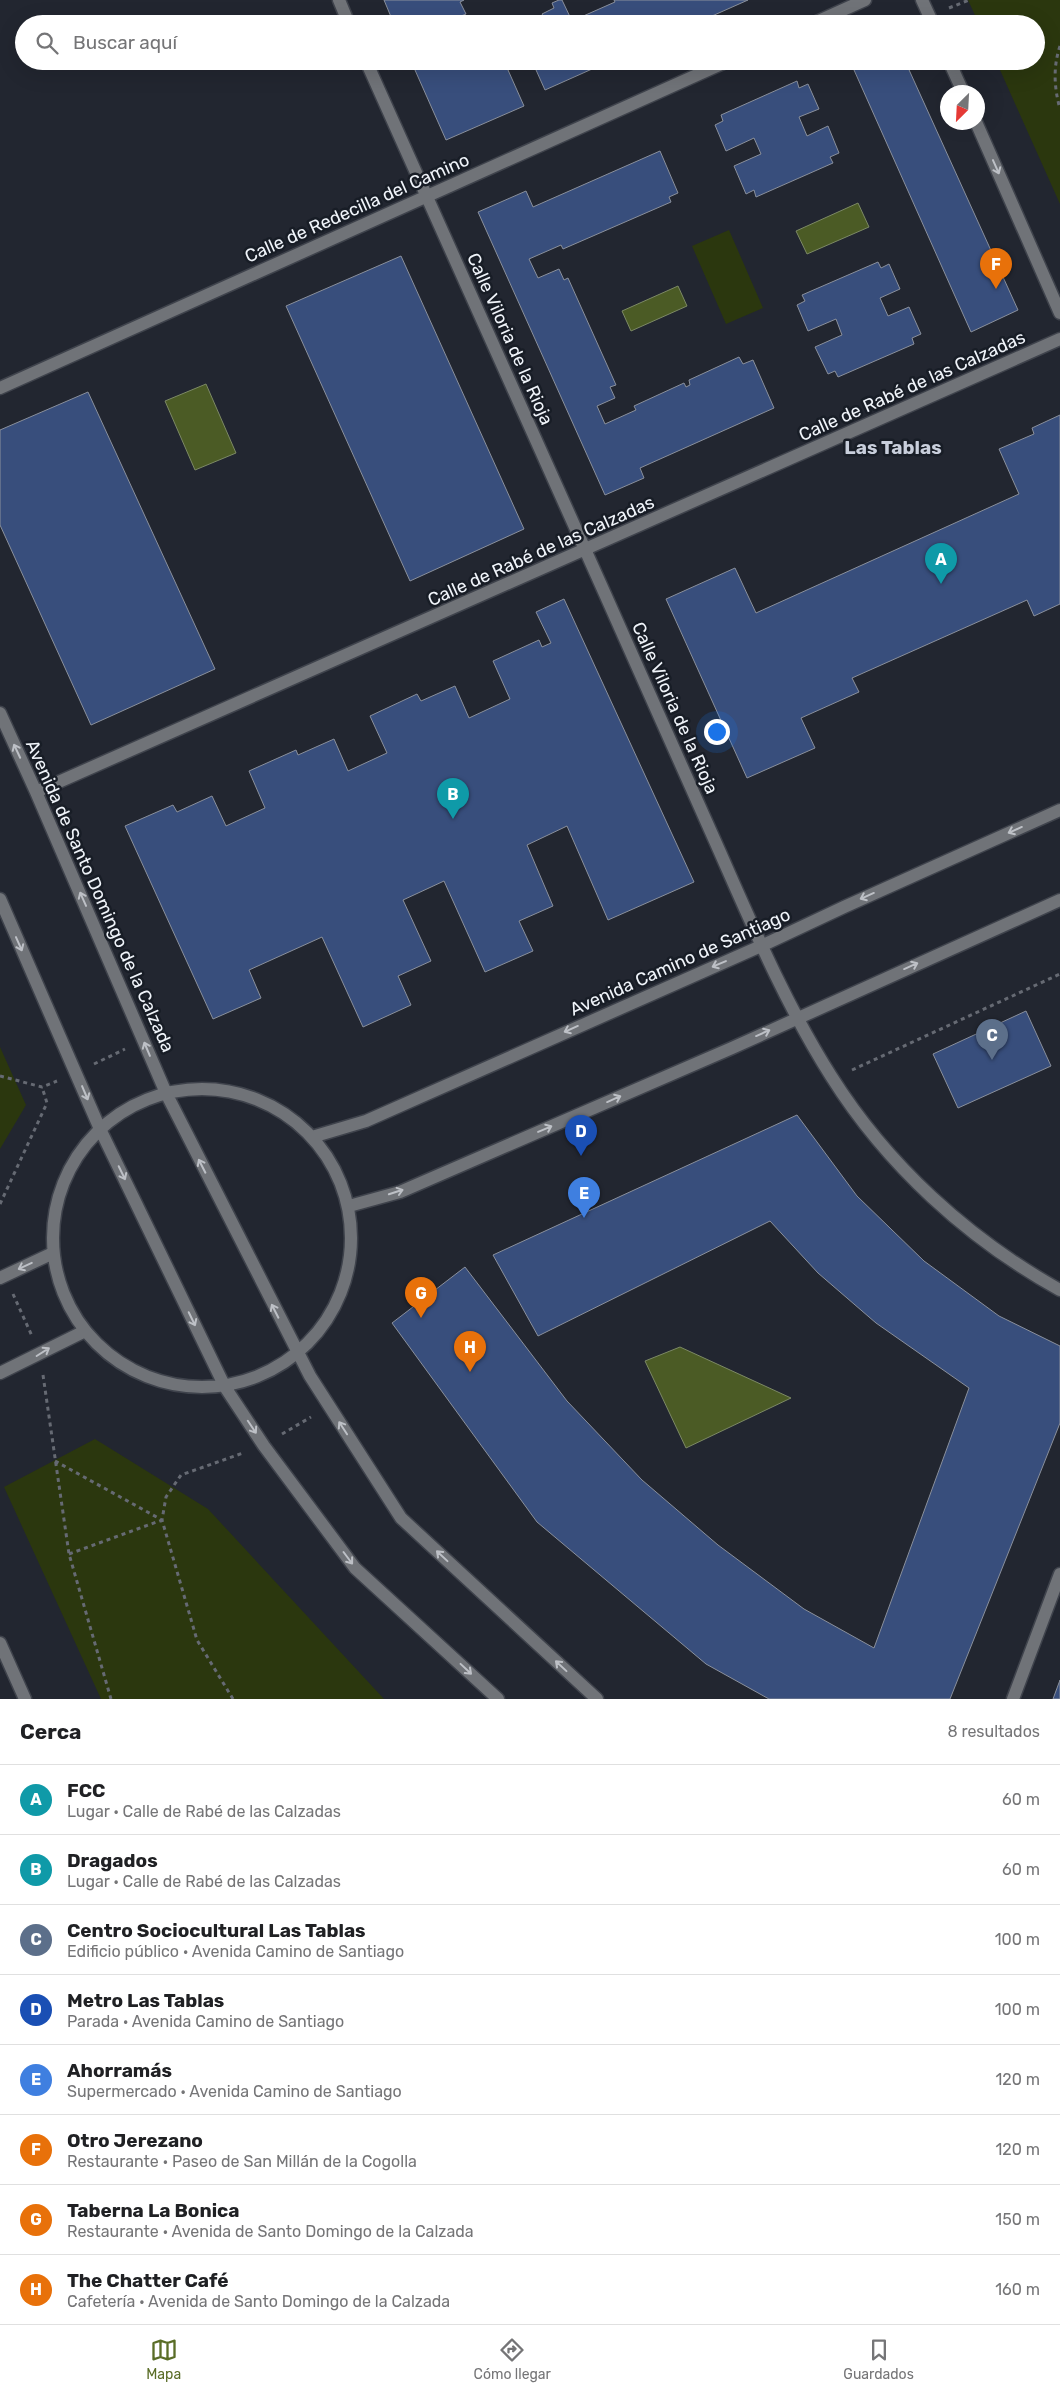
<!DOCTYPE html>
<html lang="es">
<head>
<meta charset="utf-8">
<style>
	:root { --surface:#fff; --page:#f6f6f6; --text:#202124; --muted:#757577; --line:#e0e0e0; --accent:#5a6d27 }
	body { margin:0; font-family:Rubik,sans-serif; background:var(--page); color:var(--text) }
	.compass { position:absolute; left:940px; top:85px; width:45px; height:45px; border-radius:50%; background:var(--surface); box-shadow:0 5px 20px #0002; rotate:204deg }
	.you { position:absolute; left:716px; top:731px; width:18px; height:18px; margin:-12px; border:4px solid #fff; border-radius:50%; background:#1a73e8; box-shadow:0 0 0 8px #1a73e833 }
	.badge { display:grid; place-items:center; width:32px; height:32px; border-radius:50%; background:var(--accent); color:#fff; font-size:16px; font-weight:700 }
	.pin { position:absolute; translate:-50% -41px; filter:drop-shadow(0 1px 2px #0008) }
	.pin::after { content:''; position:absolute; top:26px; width:18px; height:15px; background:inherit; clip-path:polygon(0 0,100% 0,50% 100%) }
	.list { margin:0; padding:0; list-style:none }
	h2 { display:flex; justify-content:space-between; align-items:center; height:65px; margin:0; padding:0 20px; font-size:21px }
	h2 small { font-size:16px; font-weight:400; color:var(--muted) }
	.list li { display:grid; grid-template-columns:32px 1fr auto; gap:15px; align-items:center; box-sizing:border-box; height:70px; padding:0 20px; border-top:1px solid var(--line) }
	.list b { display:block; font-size:19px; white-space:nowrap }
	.list p { margin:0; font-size:16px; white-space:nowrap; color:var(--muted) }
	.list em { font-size:16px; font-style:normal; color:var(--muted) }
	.icon { flex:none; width:28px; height:28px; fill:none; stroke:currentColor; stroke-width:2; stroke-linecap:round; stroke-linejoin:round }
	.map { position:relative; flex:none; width:1060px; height:1699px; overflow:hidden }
	.search { position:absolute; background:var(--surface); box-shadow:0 5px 20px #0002; left:15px; right:15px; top:15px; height:55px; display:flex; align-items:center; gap:12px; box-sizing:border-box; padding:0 18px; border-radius:28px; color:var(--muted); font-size:19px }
	.sheet { height:625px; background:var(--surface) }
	nav { display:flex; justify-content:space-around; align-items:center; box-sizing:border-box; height:70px; border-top:1px solid var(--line); background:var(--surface); font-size:14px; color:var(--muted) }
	nav a { display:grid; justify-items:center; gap:2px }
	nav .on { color:var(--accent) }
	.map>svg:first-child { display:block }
	.green { fill:#2b370e }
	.water { fill:#4b5b25; stroke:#7c8965 }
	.building { fill:#384e7c; stroke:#8a909c }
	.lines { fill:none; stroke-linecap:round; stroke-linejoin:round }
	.minor-casing { stroke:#3f434c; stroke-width:15 }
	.path { stroke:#666a73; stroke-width:3; stroke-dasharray:4 4; stroke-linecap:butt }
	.minor { stroke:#707378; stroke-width:12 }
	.oneway { stroke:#bdc0c6 }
	.labels { text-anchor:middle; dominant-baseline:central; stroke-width:5; stroke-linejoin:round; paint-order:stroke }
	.street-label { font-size:18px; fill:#f0f4fa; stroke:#181d26 }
	.neighbourhood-label { font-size:19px; font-weight:bold; fill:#c8cedb; stroke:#181d26 }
</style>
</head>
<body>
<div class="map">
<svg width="1060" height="1699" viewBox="0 0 1060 1699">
	<rect width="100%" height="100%" fill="#222630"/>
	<path class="green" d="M968,0H1060V204L996,61H1036V24H979Z
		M729,230L763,308L726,324L692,246Z
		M0,1047L26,1105L0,1149Z
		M95,1439L208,1509L384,1699H101L4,1487Z"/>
	<path class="water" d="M858,203L869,227L807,254L796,231Z
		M678,286L687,306L631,331L622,311Z
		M206,384L236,453L195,470L165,401Z
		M680,1347L791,1398L686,1448L645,1361Z"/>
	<path class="building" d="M384,0H464L460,2L466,14L461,16L463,22L459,24H394Z
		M559,0H562L572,21L615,2L614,0H748L694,24H540L539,21L545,19L542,14L554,8L552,3Z
		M411,61H467L468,65L478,61H504L524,106L446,140Z
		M532,61H610L545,90Z
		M850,61H905L1018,310L971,332Z
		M797,81L799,88L808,84L819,109L799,117L807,136L828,126L839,153L830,157L833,163L756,197L754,190L746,194L734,166L761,154L754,138L726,151L715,125L723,121L721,115Z
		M660,151L678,193L669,197L671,202L563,249L561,245L529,259L538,278L559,269L564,280L568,278L616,385L610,387L615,398L597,406L605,424L636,410L634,406L684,383L686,387L690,385L689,380L739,357L743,364L753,360L774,408L640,468L644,478L605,495L478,212L526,191L533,207Z
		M401,256L524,529L410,581L286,306Z
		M878,262L881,268L889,264L900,289L880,298L888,316L909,307L921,334L912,338L914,344L838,377L835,371L828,374L815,347L842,335L836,319L808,331L797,305L805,301L802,295Z
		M88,392L215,669L91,725L0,525V430Z
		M1060,415V604L1034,616L1027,600L852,678L859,692L801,718L815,748L747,778L666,599L735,568L756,613L1019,494L999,449L1034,434L1032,428Z
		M564,599L694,882L608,920L567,826L527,845L553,906L519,921L533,951L485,972L444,881L403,900L431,961L398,976L411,1005L363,1027L322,937L249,970L261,998L213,1019L125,826L173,805L177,812L212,796L226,826L265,808L249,771L296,750L298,755L334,739L348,771L387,753L370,716L417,694L421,701L455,686L469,718L510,699L493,661L539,640L542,647L551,643L536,612Z
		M1026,1011L1051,1066L958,1108L933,1054Z
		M797,1115L857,1196L924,1261L999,1316L1060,1346V1423L950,1699H769L706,1664L537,1522L392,1323L465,1267L567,1401L642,1480L718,1545L804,1609L874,1648L969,1388L876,1323L818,1273L770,1221L538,1336L493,1255Z
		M1060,1680V1699H1053Z"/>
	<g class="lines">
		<defs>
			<path id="minor" d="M339,0L349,24
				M922,0L933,24
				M812,24L865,0
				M366,61C445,239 526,416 605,594C643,679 681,765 719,850C753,927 786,1005 831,1076C887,1165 968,1239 1060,1290
				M949,61L963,92
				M976,122L1060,313
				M0,388L728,61
				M0,713L36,792L166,1093L310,1376L401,1518L597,1699
				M36,792L1060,339
				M0,899L100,1129L225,1387L264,1446L355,1568L498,1699
				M53 1238a149 149 0 1 1 298 0a149 149 0 1 1-298 0Z
				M312,1137L366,1121L761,946L844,907L1060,810
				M349,1206L400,1192L732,1048L1060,900
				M0,1278L51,1254
				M0,1373L85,1331
				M0,1643L25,1699
				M1013,1699L1060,1574"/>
		</defs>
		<use href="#minor" class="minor-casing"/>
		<path class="path" d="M949,8L969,0
			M1060,46C1053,67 1054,87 1060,109
			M94,1064L125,1049
			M852,1070L1060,974
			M0,1076L42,1087L57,1081
			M0,1204L47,1103L42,1087
			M13,1294L32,1336
			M43,1375L69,1554L111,1699
			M282,1434L311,1417
			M55,1461L162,1520
			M69,1554L162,1520
			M233,1699L197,1640L162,1520L166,1497L181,1475L243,1453"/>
		<use href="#minor" class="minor"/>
	</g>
	<defs><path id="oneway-shaft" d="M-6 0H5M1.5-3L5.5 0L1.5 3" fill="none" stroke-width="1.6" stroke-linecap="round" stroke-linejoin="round" transform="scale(1.25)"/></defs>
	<g class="oneway">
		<use href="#oneway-shaft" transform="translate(996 167) rotate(66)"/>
		<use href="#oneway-shaft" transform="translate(17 751) rotate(-115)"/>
		<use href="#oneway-shaft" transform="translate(1015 830) rotate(156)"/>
		<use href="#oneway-shaft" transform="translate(867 896) rotate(156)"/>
		<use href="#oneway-shaft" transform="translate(83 899) rotate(-114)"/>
		<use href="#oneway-shaft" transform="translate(19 944) rotate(66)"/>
		<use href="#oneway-shaft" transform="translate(719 964) rotate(157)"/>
		<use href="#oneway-shaft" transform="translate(911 966) rotate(-24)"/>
		<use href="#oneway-shaft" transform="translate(571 1029) rotate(156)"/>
		<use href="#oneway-shaft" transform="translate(763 1033) rotate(-24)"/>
		<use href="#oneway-shaft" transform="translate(147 1049) rotate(-113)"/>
		<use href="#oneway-shaft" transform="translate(85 1093) rotate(67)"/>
		<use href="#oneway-shaft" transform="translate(614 1099) rotate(-24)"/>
		<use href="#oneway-shaft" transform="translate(545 1129) rotate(-23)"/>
		<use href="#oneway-shaft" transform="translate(202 1166) rotate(-117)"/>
		<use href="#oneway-shaft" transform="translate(122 1173) rotate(64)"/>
		<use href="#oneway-shaft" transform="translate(396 1192) rotate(-18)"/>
		<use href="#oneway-shaft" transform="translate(25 1266) rotate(155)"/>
		<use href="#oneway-shaft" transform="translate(275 1311) rotate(-117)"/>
		<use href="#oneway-shaft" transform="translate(192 1319) rotate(64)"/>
		<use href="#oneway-shaft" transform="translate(43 1352) rotate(-32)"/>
		<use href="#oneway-shaft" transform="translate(252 1427) rotate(56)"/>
		<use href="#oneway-shaft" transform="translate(343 1428) rotate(-123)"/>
		<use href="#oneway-shaft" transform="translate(442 1556) rotate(-137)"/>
		<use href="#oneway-shaft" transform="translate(348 1558) rotate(53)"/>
		<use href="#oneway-shaft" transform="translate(561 1666) rotate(-137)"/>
		<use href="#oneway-shaft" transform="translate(466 1669) rotate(43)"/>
	</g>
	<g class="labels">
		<g class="street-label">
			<text transform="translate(357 208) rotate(-24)">Calle de Redecilla del Camino</text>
			<text transform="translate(510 339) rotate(66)">Calle Viloria de la Rioja</text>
			<text transform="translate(912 386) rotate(-24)">Calle de Rabé de las Calzadas</text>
			<text transform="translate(541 551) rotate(-24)">Calle de Rabé de las Calzadas</text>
			<text transform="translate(675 708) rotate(66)">Calle Viloria de la Rioja</text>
			<text transform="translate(100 896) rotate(66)">Avenida de Santo Domingo de la Calzada</text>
			<text transform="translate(680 962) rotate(-24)">Avenida Camino de Santiago</text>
		</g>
		<g class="neighbourhood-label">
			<text x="893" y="447">Las Tablas</text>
		</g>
	</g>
</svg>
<svg class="compass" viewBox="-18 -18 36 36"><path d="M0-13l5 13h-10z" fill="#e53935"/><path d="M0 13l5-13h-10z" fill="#757577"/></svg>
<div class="you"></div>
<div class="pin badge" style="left:941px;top:584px;background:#0f9aa8">A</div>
<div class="pin badge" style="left:453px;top:819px;background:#0f9aa8">B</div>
<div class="pin badge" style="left:992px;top:1060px;background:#5c6f8a">C</div>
<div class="pin badge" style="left:581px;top:1156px;background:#1a4fb4">D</div>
<div class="pin badge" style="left:584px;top:1218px;background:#3f7fe0">E</div>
<div class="pin badge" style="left:996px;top:289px;background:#e8710a">F</div>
<div class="pin badge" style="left:421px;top:1318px;background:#e8710a">G</div>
<div class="pin badge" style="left:470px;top:1372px;background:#e8710a">H</div>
<div class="search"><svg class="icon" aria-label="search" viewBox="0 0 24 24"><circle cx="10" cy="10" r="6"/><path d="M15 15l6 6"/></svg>Buscar aquí</div>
</div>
<section class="sheet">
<h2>Cerca<small>8 resultados</small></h2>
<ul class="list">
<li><span class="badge" style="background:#0f9aa8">A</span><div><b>FCC</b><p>Lugar · Calle de Rabé de las Calzadas</p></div><em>60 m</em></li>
<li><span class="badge" style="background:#0f9aa8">B</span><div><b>Dragados</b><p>Lugar · Calle de Rabé de las Calzadas</p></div><em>60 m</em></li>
<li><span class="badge" style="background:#5c6f8a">C</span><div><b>Centro Sociocultural Las Tablas</b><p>Edificio público · Avenida Camino de Santiago</p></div><em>100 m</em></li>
<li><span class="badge" style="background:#1a4fb4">D</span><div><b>Metro Las Tablas</b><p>Parada · Avenida Camino de Santiago</p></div><em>100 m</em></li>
<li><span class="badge" style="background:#3f7fe0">E</span><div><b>Ahorramás</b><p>Supermercado · Avenida Camino de Santiago</p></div><em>120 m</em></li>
<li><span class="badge" style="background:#e8710a">F</span><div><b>Otro Jerezano</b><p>Restaurante · Paseo de San Millán de la Cogolla</p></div><em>120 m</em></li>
<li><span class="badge" style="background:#e8710a">G</span><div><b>Taberna La Bonica</b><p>Restaurante · Avenida de Santo Domingo de la Calzada</p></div><em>150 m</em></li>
<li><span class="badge" style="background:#e8710a">H</span><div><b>The Chatter Café</b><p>Cafetería · Avenida de Santo Domingo de la Calzada</p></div><em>160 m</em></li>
</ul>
</section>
<nav>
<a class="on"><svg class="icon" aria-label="map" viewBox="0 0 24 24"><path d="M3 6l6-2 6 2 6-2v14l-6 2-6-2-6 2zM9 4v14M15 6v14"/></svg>Mapa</a>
<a><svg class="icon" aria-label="directions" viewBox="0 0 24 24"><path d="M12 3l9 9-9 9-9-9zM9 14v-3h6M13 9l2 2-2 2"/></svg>Cómo llegar</a>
<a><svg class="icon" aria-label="saved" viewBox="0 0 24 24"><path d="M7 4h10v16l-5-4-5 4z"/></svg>Guardados</a>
</nav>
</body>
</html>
